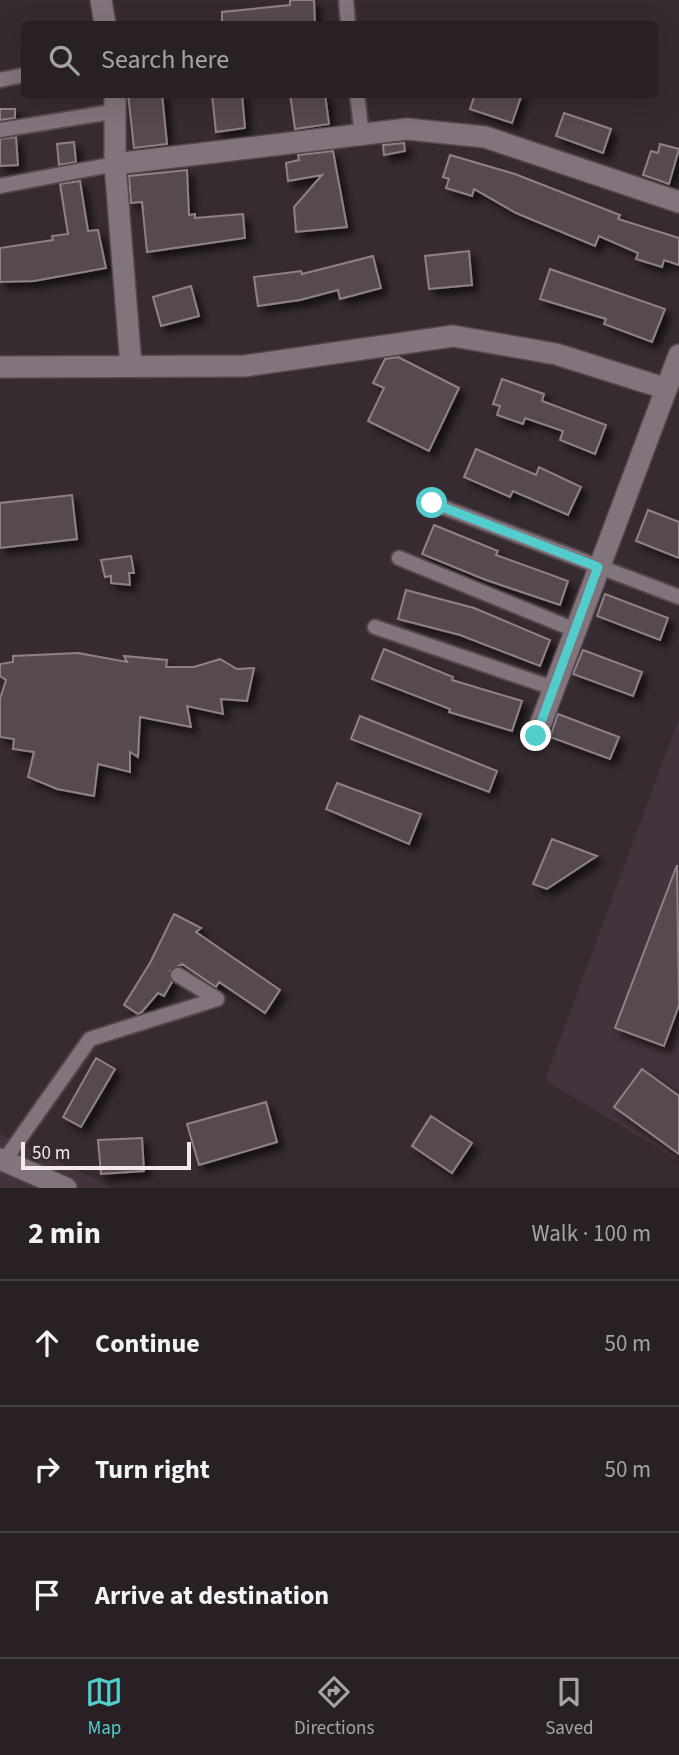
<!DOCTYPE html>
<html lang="en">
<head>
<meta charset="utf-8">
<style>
	:root { --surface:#292026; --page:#352d32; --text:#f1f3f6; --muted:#a5a3a7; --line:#453e43; --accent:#52cdcc }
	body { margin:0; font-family:"Source Sans 3",sans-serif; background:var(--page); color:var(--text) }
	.scale { position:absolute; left:21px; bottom:18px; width:170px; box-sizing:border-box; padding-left:7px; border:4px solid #f2eaee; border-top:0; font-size:19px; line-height:24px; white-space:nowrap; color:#f2eaee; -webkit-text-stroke:5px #372b32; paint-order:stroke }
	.stop { position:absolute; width:21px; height:21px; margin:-16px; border:5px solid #52cdcc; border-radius:50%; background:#fff }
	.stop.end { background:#52cdcc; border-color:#fff; box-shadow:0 2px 7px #0008 }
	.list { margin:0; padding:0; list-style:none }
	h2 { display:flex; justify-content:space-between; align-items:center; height:91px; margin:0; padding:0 28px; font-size:30px }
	h2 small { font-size:23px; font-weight:400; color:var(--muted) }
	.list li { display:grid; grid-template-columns:46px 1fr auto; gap:21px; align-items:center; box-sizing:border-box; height:126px; padding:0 28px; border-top:2px solid var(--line) }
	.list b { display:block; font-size:26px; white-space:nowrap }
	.list em { font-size:23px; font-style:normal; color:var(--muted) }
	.icon { flex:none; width:38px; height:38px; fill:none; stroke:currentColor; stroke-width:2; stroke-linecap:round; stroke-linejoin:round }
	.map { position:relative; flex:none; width:679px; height:1188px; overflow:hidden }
	.search { position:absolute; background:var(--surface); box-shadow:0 7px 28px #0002; left:21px; right:21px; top:21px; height:77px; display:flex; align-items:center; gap:18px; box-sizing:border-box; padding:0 24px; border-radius:7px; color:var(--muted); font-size:26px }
	.sheet { height:469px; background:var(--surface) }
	nav { display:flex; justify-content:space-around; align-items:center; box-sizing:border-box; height:98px; border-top:2px solid var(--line); background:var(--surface); font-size:19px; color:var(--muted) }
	nav a { display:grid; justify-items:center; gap:4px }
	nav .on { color:var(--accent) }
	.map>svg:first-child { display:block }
	.built { fill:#44323c }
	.building { fill:#564a50; stroke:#8f8188; stroke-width:2; filter:url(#shadow) }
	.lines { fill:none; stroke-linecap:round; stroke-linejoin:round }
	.lane-casing { stroke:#51474c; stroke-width:18 }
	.street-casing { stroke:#51474c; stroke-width:24 }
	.lane { stroke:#82747c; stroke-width:14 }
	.street { stroke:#82747c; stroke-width:21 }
	.route { stroke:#52cdcc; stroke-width:9 }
</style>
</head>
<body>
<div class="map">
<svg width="679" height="1188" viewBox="0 0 679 1188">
	<defs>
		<filter id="shadow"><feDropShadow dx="6" dy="6" stdDeviation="3.5" flood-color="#0009"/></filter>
	</defs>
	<rect width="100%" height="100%" fill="#372b32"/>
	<path class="built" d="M679,718V1161L545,1080Z
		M0,1134L114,1188H0Z"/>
	<path class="building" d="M290,0H314L315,24H222V12L290,5Z
		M128,94H162L167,144L134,148Z
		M212,94H242L245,128L216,132Z
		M290,94H325L329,124L295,129Z
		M475,94H522L512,123L470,109Z
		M0,109H15V118L0,120Z
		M564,113L611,129L603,153L556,136Z
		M16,137L18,165L0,166V139Z
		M74,142L76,162L59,165L57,144Z
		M404,143L405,151L384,155L383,145Z
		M660,144L679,149L669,184L643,175L651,151L658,153Z
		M333,151L347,227L296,232L294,207L322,175L288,181L286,163L299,160L298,155Z
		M450,155L515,174L620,215L618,219L679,238V265L664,260L662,267L636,259L638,253L599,236L595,246L516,213L474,189L472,196L446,188L449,179L443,177Z
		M187,170L189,215L195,214V218L243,214L245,238L147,252L142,202L131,203L129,176Z
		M80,181L88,231L98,230L106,268L34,281L0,282V248L53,240L52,236L68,234L60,184Z
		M469,251L472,285L429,289L425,256Z
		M373,256L381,288L340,299L338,290L300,300L258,306L254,277L301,271L302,274Z
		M550,269L665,309L652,342L604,324L606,319L540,299Z
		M191,286L199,316L161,326L153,297Z
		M398,357L459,388L429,451L368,421L384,388L373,383L385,359Z
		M502,379L544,394L542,401L606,425L595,454L560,440L563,431L525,418L523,424L497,415L500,406L493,404Z
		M476,449L536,475L539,467L581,487L568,515L513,491L510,497L464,477Z
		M72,495L77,539L0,548V503Z
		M648,510L679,522V558L636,541Z
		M434,525L498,551L496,555L568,581L560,605L486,580L422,554Z
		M131,556L134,573H129L130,585L111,583V576L105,577L101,560Z
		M406,590L474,608L550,640L540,666L460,635L398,619Z
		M605,594L668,618L660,640L597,616Z
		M384,649L453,677L452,680L522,701L512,731L449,712L450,709L372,679Z
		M583,650L642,672L633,696L573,674Z
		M78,653L127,662L124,656L167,660L166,667H194L220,659L237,669L254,668L247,701L221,699L223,714L187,706L191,727L140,717L138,757L130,752V772L98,764L94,796L57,789L28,777L34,752L13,749L14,739L0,737V699L6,680L0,676V664L13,662V656Z
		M558,714L619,737L610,759L550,737Z
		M360,716L497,771L489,792L351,739Z
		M337,783L421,814L409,844L326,809Z
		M552,839L597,856L547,889L533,884Z
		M677,865L679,1005L664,1046L615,1028Z
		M174,914L201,928L196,932L280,990L265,1013L219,982L216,987L182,964L170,971L172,982L164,996L158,993L142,1012L138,1014L124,1005L150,963Z
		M96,1058L115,1069L81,1127L63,1117Z
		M642,1069L679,1096V1154L614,1107Z
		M266,1102L277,1142L199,1165L187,1124Z
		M431,1116L472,1143L452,1173L412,1146Z
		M142,1138L144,1171L101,1174L98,1140Z"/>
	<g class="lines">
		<defs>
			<path id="lane" d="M346,0L348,24
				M0,80L24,75
				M357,94L362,136
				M0,130L117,111
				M0,186L115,164
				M432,503L679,597
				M399,558L575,630
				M375,627L553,688
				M4,1161L90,1039L217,999L178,975"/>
			<path id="street" d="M101,0L105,24
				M115,94V164L131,366
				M115,164L407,129L485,137L679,202
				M0,367L244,366L453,336L556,354L664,388
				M536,736L679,355
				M0,1159L66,1188"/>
		</defs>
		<use href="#lane" class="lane-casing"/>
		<use href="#street" class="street-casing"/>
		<use href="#lane" class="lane"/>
		<use href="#street" class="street"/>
	</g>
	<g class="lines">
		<path class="route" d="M432,503L598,567L536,736"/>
	</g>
</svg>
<div class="scale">50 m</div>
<div class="stop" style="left:432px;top:503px"></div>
<div class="stop end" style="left:536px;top:736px"></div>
<div class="search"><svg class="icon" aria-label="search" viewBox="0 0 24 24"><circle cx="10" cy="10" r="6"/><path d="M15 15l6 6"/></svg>Search here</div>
</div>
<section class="sheet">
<h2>2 min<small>Walk · 100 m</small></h2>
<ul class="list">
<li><svg class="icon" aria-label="ahead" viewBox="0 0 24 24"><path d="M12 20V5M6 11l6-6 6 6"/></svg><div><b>Continue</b></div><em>50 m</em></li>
<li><svg class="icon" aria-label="right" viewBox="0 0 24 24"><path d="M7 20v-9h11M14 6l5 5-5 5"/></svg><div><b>Turn right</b></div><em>50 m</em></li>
<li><svg class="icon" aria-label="arrive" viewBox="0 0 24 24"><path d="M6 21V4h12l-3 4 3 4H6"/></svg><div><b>Arrive at destination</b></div></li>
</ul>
</section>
<nav>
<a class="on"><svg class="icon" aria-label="map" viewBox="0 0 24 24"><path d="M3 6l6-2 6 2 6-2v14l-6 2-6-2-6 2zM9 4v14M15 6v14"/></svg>Map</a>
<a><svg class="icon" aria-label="directions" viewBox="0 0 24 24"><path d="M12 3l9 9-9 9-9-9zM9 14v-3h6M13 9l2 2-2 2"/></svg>Directions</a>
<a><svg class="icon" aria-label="saved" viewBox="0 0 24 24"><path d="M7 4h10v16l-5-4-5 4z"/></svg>Saved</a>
</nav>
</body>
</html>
